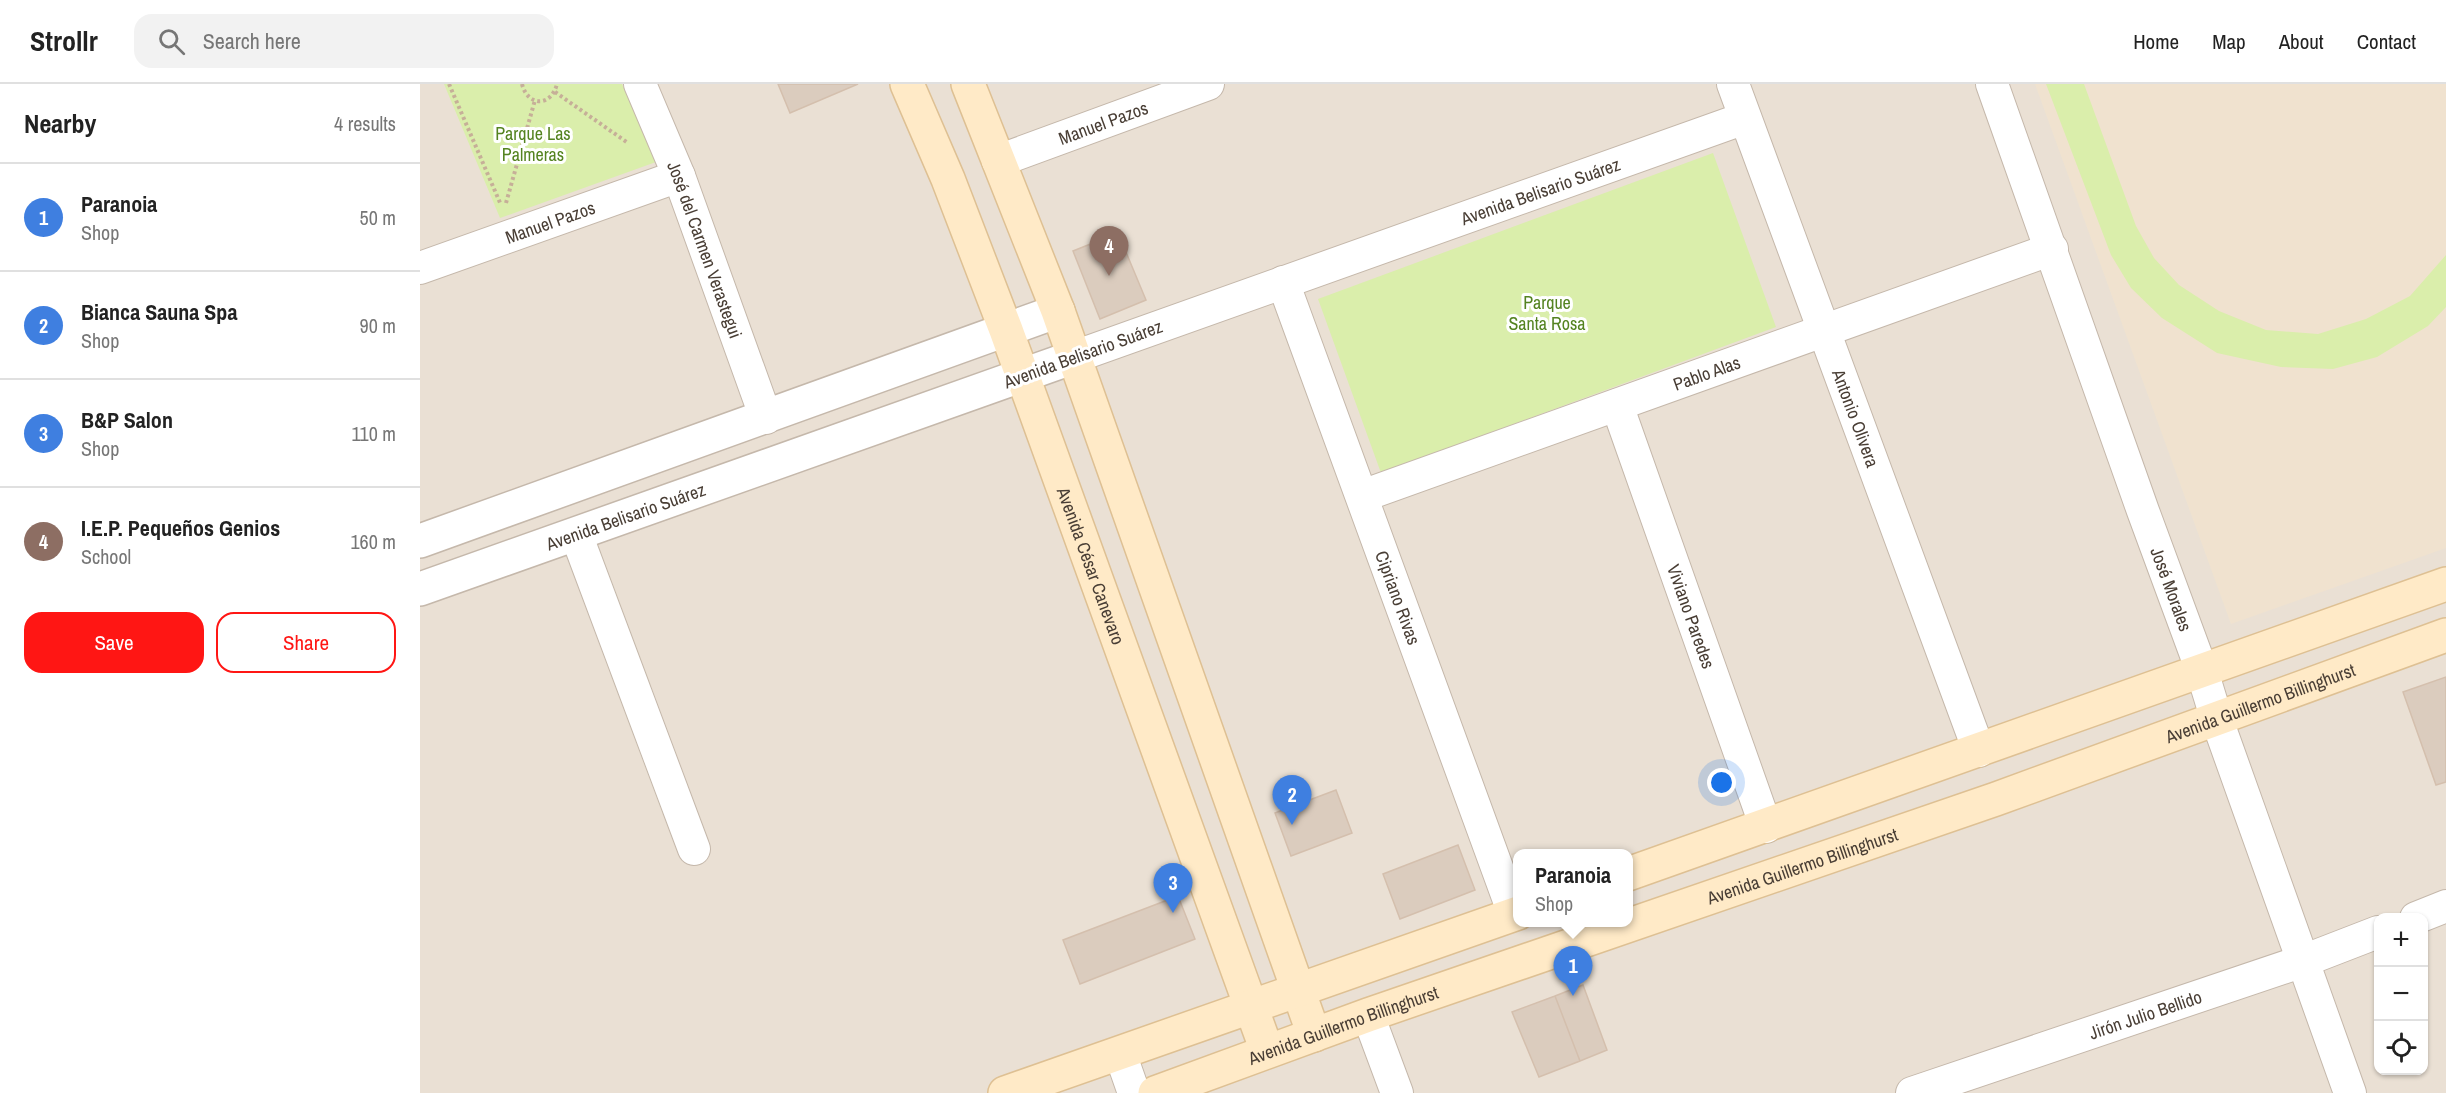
<!DOCTYPE html>
<html lang="en">
<head>
<meta charset="utf-8">
<style>
	:root { --surface:#fff; --page:#f2f2f2; --text:#222; --muted:#767676; --line:#e0e0e0; --accent:#ff1614 }
	body { margin:0; font-family:"Archivo Narrow",sans-serif; background:var(--page); color:var(--text) }
	.controls { position:absolute; right:18px; bottom:18px; display:grid; overflow:hidden; border-radius:12px; box-shadow:0 2px 4px #0004 }
	.controls button { width:54px; height:54px; display:grid; place-items:center; padding:0; border:0; border-bottom:2px solid var(--line); background:var(--surface); color:var(--text); font:30px sans-serif }
	.you { position:absolute; left:1302px; top:699px; width:21px; height:21px; margin:-15px; border:4px solid #fff; border-radius:50%; background:#1a73e8; box-shadow:0 0 0 9px #1a73e833 }
	.badge { display:grid; place-items:center; width:39px; height:39px; border-radius:50%; background:var(--accent); color:#fff; font-size:20px; font-weight:700 }
	.pin { position:absolute; translate:-50% -50px; filter:drop-shadow(0 2px 3px #0008) }
	.pin::after { content:''; position:absolute; top:32px; width:21px; height:18px; background:inherit; clip-path:polygon(0 0,100% 0,50% 100%) }
	.popup { position:absolute; left:1093px; top:765px; width:120px; height:78px; box-sizing:border-box; display:grid; place-content:center; border-radius:12px; background:var(--surface); filter:drop-shadow(0 2px 4px #0005); font-size:20px; white-space:nowrap; color:var(--muted) }
	.popup b { font-size:22px; color:var(--text) }
	.popup::after { content:''; position:absolute; left:50%; top:100%; margin-left:-12px; border:12px solid transparent; border-top-color:var(--surface) }
	.list { margin:0; padding:0; list-style:none }
	h2 { display:flex; justify-content:space-between; align-items:center; height:78px; margin:0; padding:0 24px; font-size:26px }
	h2 small { font-size:20px; font-weight:400; color:var(--muted) }
	.list li { display:grid; grid-template-columns:39px 1fr auto; gap:18px; align-items:center; box-sizing:border-box; height:108px; padding:0 24px; border-top:2px solid var(--line) }
	.list b { display:block; font-size:22px; white-space:nowrap }
	.list p { margin:0; font-size:20px; white-space:nowrap; color:var(--muted) }
	.list em { font-size:20px; font-style:normal; color:var(--muted) }
	.actions { display:flex; gap:12px; padding:18px 24px }
	.actions a { flex:1; padding:14px 0; border:2px solid var(--accent); border-radius:18px; text-align:center; font-size:21px; color:var(--accent) }
	.actions .main { background:var(--accent); color:#fff }
	.icon { flex:none; width:33px; height:33px; fill:none; stroke:currentColor; stroke-width:2; stroke-linecap:round; stroke-linejoin:round }
	.map { position:relative; flex:none; width:2026px; height:1009px; overflow:hidden }
	header { display:flex; align-items:center; gap:36px; box-sizing:border-box; height:84px; padding:0 30px; background:var(--surface); border-bottom:2px solid var(--line) }
	header strong { font-size:28px }
	nav { display:flex; gap:33px; margin-inline-start:auto; font-size:21px }
	.search { width:420px; height:54px; background:var(--page); display:flex; align-items:center; gap:15px; box-sizing:border-box; padding:0 21px; border-radius:18px; color:var(--muted); font-size:22px }
	main { display:flex }
	aside { flex:1; background:var(--surface) }
	.map>svg:first-child { display:block }
	.residential { fill:#eae0d4; fill-rule:evenodd }
	.education { fill:#f0e2cf }
	.green { fill:#daeeab }
	.building { fill:#dbccbe; stroke:#d4bfad; stroke-width:1.5 }
	.lines { fill:none; stroke-linecap:round; stroke-linejoin:round }
	.minor-casing { stroke:#c5b8ab; stroke-width:34 }
	.tertiary-casing { stroke:#c5b8ab; stroke-width:36 }
	.secondary-casing { stroke:#dec093; stroke-width:36 }
	.path { stroke:#c6af98; stroke-width:4; stroke-dasharray:3 3; stroke-linecap:butt }
	.minor { stroke:#fff; stroke-width:32 }
	.tertiary { stroke:#fff; stroke-width:33 }
	.secondary { stroke:#ffeac7; stroke-width:33 }
	.labels { text-anchor:middle; dominant-baseline:central; stroke-width:6; stroke-linejoin:round; paint-order:stroke }
	.street-label { font-size:18px; fill:#493e35; stroke:#fff }
	.park-label { font-size:18px; fill:#548320; stroke:#fff }
</style>
</head>
<body>
<header>
<strong>Strollr</strong>
<div class="search"><svg class="icon" aria-label="search" viewBox="0 0 24 24"><circle cx="10" cy="10" r="6"/><path d="M15 15l6 6"/></svg>Search here</div>
<nav><a>Home</a><a>Map</a><a>About</a><a>Contact</a></nav>
</header>
<main>
<aside>
<h2>Nearby<small>4 results</small></h2>
<ul class="list">
<li><span class="badge" style="background:#3f7fe0">1</span><div><b>Paranoia</b><p>Shop</p></div><em>50 m</em></li>
<li><span class="badge" style="background:#3f7fe0">2</span><div><b>Bianca Sauna Spa</b><p>Shop</p></div><em>90 m</em></li>
<li><span class="badge" style="background:#3f7fe0">3</span><div><b>B&amp;P Salon</b><p>Shop</p></div><em>110 m</em></li>
<li><span class="badge" style="background:#8d6e63">4</span><div><b>I.E.P. Pequeños Genios</b><p>School</p></div><em>160 m</em></li>
</ul>
<div class="actions"><a class="main">Save</a><a>Share</a></div>
</aside>
<div class="map">
<svg width="2026" height="1009" viewBox="0 0 2026 1009">
	<rect width="100%" height="100%" fill="#f5efe7"/>
	<path class="residential" d="M0,0H2026V1009H0ZM1098,770H1208V838H1098ZM1958,834H2004V986H1958Z"/>
	<path class="education" d="M1615,0H2026V464L1811,540Z"/>
	<path class="green" d="M24,0H202L236,78L80,134Z
		M1626,0H1664L1716,142L1734,174L1759,201L1799,227L1846,246L1898,250L1946,235L1990,212L2026,171V223L2008,242L1957,273L1913,285L1861,283L1797,269L1742,234L1711,204L1691,171Z
		M1293,69L1356,243L961,389L898,215Z"/>
	<path class="building" d="M358,0H438L370,29Z
		M698,149L726,216L680,235L653,167Z
		M2026,593V698L2016,701L1983,608Z
		M916,706L932,749L871,772L855,729Z
		M1038,761L1055,806L980,835L963,790Z
		M758,812L775,855L660,900L643,856Z
		M1163,901L1187,966L1160,977L1135,912Z
		M1135,912L1160,977L1119,993L1092,928Z"/>
	<g class="lines">
		<defs>
			<g id="minor">
				<path id="s1" d="M220,0L259,92L346,334"/>
				<path id="s2" d="M1313,0L1559,667"/>
				<path id="s3" d="M1572,0L1723,427L1782,587L1796,633L1930,1009"/>
				<path id="s4" d="M578,77L788,0"/>
				<path id="s5" d="M0,184L259,92"/>
				<path id="s6" d="M863,198L1094,830"/>
				<path id="s7" d="M654,273L1325,34"/>
				<path id="s8" d="M1197,321L1346,743"/>
				<path id="s9" d="M942,412L1632,165"/>
				<path d="M156,450L274,765"/>
				<path d="M1996,834L2026,822"/>
				<path d="M948,931L977,1009"/>
				<path d="M700,969L714,1009"/>
				<path id="s10" d="M1492,1009L1883,877L1958,848"/>
			</g>
			<g id="tertiary">
				<path d="M0,457L638,227"/>
				<path id="s11" d="M0,505L654,273"/>
			</g>
			<g id="secondary">
				<path id="s12" d="M487,0L528,95L586,246L847,967"/>
				<path d="M548,0L638,227L894,951"/>
				<path d="M1208,790L2026,500"/>
				<path d="M585,1009L1098,829"/>
				<path id="s13" d="M735,1009L948,931L1576,715L2026,551"/>
			</g>
		</defs>
		<use href="#minor" class="minor-casing"/>
		<use href="#tertiary" class="tertiary-casing"/>
		<use href="#secondary" class="secondary-casing"/>
		<path class="path" d="M29,0L81,121
			M102,0C108,23 131,23 137,0
			M135,8L208,59
			M86,119L115,16"/>
		<use href="#minor" class="minor"/>
		<use href="#tertiary" class="tertiary"/>
		<use href="#secondary" class="secondary"/>
	</g>
	<g class="labels">
		<g class="street-label">
			<text stroke="none"><textPath href="#s4" startOffset="112">Manuel Pazos</textPath></text>
			<text stroke="none"><textPath href="#s7" startOffset="495">Avenida Belisario Suárez</textPath></text>
			<text stroke="none"><textPath href="#s5" startOffset="138">Manuel Pazos</textPath></text>
			<text stroke="none"><textPath href="#s1" startOffset="178">José del Carmen Verastegui</textPath></text>
			<text transform="translate(663 270) rotate(-20)">Avenida Belisario Suárez</text>
			<text stroke="none"><textPath href="#s9" startOffset="366">Pablo Alas</textPath></text>
			<text stroke="none"><textPath href="#s2" startOffset="356">Antonio Olivera</textPath></text>
			<text stroke="none"><textPath href="#s11" startOffset="218">Avenida Belisario Suárez</textPath></text>
			<text stroke="none"><textPath href="#s12" startOffset="516">Avenida César Canevaro</textPath></text>
			<text stroke="none"><textPath href="#s3" startOffset="536">José Morales</textPath></text>
			<text stroke="none"><textPath href="#s6" startOffset="336">Cipriano Rivas</textPath></text>
			<text stroke="none"><textPath href="#s8" startOffset="224">Viviano Paredes</textPath></text>
			<text stroke="none"><textPath href="#s13" startOffset="1172">Avenida Guillermo Billinghurst</textPath></text>
			<text stroke="none"><textPath href="#s13" startOffset="686">Avenida Guillermo Billinghurst</textPath></text>
			<text stroke="none"><textPath href="#s10" startOffset="246">Jirón Julio Bellido</textPath></text>
			<text stroke="none"><textPath href="#s13" startOffset="200">Avenida Guillermo Billinghurst</textPath></text>
		</g>
		<g class="park-label">
			<text x="113" y="49">Parque Las<tspan x="113" dy="21">Palmeras</tspan></text>
			<text x="1127" y="218">Parque<tspan x="1127" dy="21">Santa Rosa</tspan></text>
		</g>
	</g>
</svg>
<div class="controls">
<button>+</button>
<button>−</button>
<button><svg class="icon" aria-label="locate" viewBox="0 0 24 24"><circle cx="12" cy="12" r="6"/><path d="M12 2v4M12 18v4M2 12h4M18 12h4"/></svg></button>
</div>
<div class="you"></div>
<div class="pin badge" style="left:1153px;top:912px;background:#3f7fe0">1</div>
<div class="popup"><b>Paranoia</b>Shop</div>
<div class="pin badge" style="left:872px;top:741px;background:#3f7fe0">2</div>
<div class="pin badge" style="left:753px;top:829px;background:#3f7fe0">3</div>
<div class="pin badge" style="left:689px;top:192px;background:#8d6e63">4</div>
</div>
</main>
</body>
</html>
